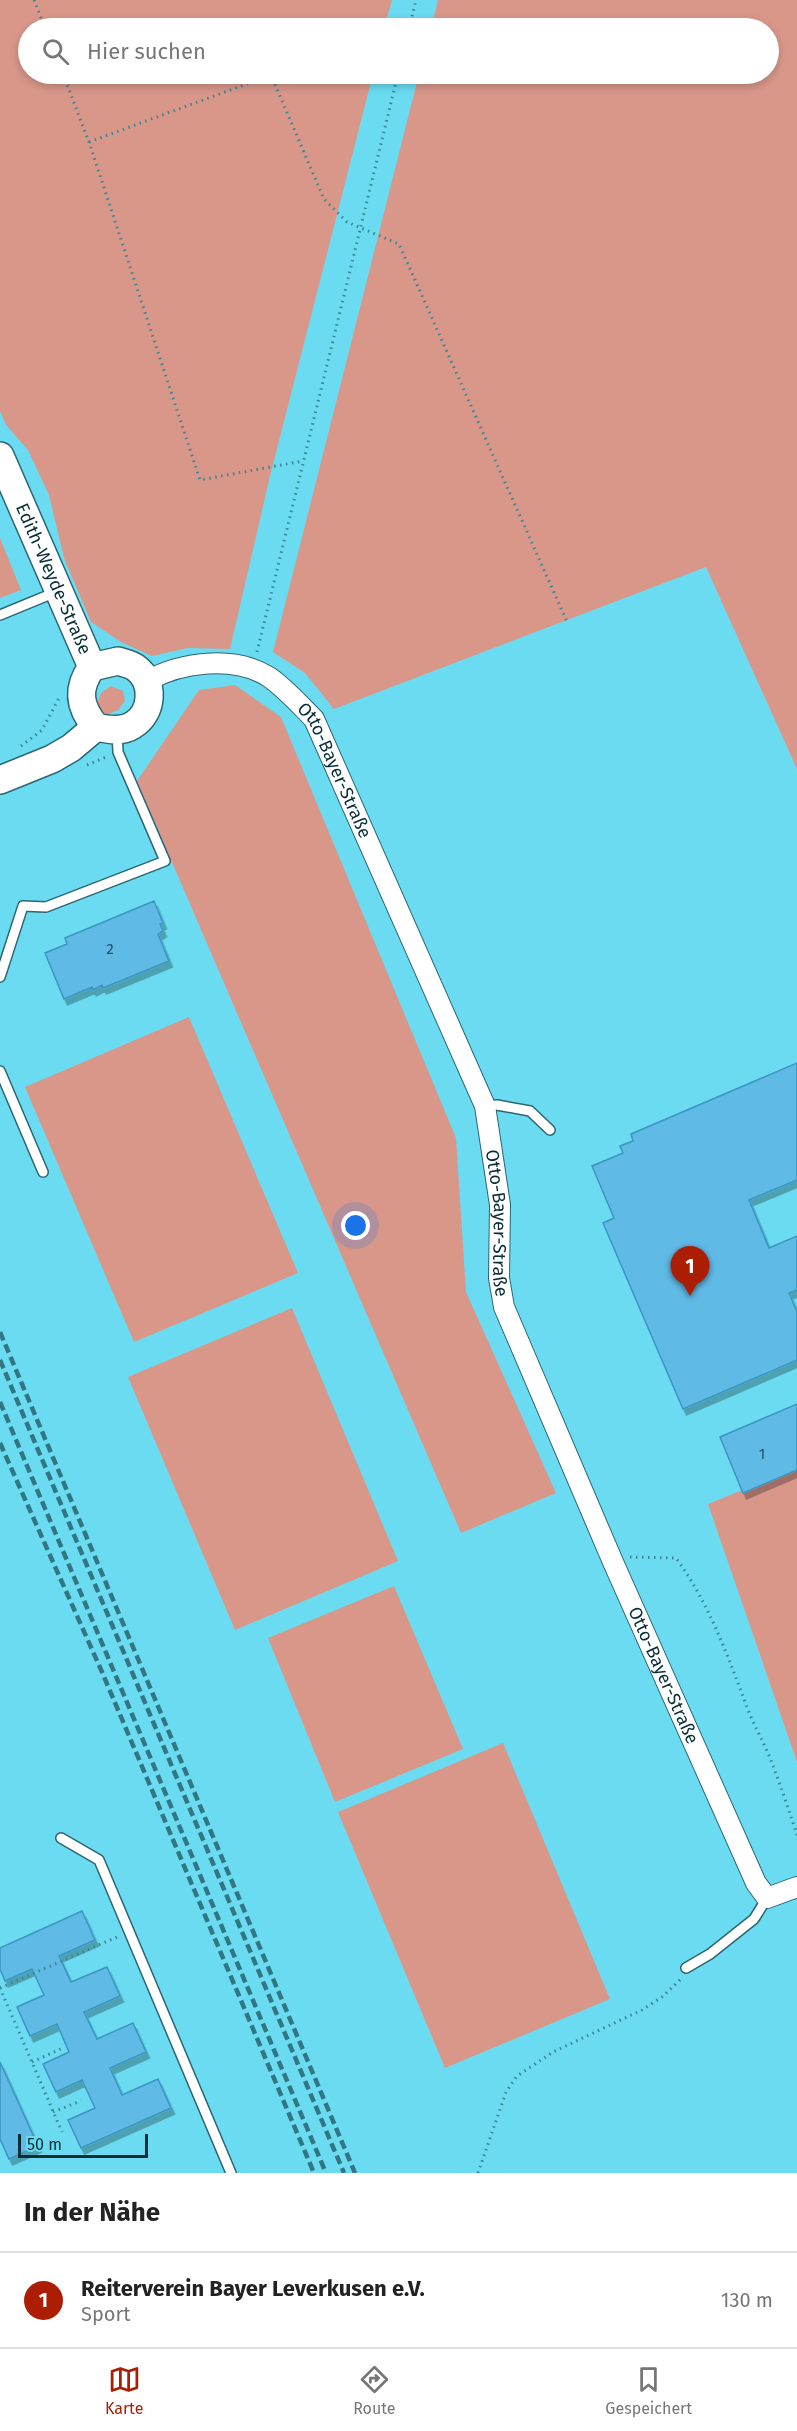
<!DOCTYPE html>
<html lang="de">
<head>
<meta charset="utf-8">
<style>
	:root { --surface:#fff; --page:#f6f6f6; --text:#222; --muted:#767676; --line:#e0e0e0; --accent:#ac1e04 }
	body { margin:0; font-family:"Fira Sans",sans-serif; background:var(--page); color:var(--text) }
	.scale { position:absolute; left:18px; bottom:15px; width:130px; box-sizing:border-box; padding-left:6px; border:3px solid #082e35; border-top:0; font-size:16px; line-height:21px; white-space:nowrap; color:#082e35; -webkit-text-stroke:4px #6bdbf1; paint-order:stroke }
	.you { position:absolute; left:356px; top:1226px; width:21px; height:21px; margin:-15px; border:4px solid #fff; border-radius:50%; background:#1a73e8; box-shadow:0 0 0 9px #1a73e833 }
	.badge { display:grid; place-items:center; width:39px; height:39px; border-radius:50%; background:var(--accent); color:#fff; font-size:20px; font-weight:700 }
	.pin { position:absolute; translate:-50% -50px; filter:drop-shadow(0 2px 3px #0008) }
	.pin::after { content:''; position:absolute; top:32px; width:21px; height:18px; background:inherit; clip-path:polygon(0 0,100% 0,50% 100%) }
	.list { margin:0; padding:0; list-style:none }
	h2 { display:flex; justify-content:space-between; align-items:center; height:78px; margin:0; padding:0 24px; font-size:26px }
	h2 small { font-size:20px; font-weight:400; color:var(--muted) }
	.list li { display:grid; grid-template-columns:39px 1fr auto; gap:18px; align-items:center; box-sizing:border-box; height:96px; padding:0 24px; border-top:2px solid var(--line) }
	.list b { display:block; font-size:22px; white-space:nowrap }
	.list p { margin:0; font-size:20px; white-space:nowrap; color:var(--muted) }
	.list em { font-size:20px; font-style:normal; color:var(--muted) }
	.icon { flex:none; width:33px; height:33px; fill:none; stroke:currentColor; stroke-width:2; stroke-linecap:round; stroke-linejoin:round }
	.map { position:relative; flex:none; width:797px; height:2173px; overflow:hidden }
	.search { position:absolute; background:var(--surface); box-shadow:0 3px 9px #0003; left:18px; right:18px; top:18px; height:66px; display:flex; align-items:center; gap:15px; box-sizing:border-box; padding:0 21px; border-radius:33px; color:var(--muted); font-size:22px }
	.sheet { height:174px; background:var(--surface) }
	nav { display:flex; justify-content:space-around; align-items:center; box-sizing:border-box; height:84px; border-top:2px solid var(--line); background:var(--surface); font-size:16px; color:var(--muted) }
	nav a { display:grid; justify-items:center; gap:3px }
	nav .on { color:var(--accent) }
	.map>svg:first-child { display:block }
	.green { fill:#d9978a }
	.building { fill:#61bae6; stroke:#3a96c1; stroke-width:1.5; filter:url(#shadow) }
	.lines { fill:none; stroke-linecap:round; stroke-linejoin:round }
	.lane-casing { stroke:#2b6672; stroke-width:12 }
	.street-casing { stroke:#2b6672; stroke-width:22 }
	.secondary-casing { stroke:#2b6672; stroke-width:30 }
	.path { stroke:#3a8694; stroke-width:3; stroke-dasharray:1.5 4.5; stroke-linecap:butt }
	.lane { stroke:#fff; stroke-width:9 }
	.street { stroke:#fff; stroke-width:20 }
	.secondary { stroke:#fff; stroke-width:27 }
	.rail { stroke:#317683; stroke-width:4.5; stroke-dasharray:9 4.5; stroke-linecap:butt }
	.labels { text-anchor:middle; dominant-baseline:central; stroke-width:4.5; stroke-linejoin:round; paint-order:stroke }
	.number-label { font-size:15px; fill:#1e5161 }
	.street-label { font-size:18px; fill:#082e35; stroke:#6bdbf1 }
</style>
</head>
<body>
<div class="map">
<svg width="797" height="2173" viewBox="0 0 797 2173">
	<defs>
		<filter id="shadow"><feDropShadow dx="3.5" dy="6" stdDeviation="0" flood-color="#0004"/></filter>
	</defs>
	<rect width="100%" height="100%" fill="#6bdbf1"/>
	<path class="green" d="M0,0H392L384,28H28V74H373L270,476L230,649L188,648L152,656L121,642L91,622L64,558L49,495L28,450L6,425L0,411Z
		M438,0H797V769L706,567L334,709L305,673L273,652L419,74H768V28H431Z
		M0,538L21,590L0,598Z
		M235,685L281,717L456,1138L466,1292L556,1493L461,1533L137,781L199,690Z
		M111,686L123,691L125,701L118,710L103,716L96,707L101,693Z
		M189,1017L298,1273L134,1342L25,1087Z
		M292,1308L398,1561L235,1630L128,1377Z
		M797,1468V1762L708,1504Z
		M394,1586L463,1749L335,1802L268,1638Z
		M503,1743L610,1999L445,2068L338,1812Z"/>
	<path class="building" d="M154,901L163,923L160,924L163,931L158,934L169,961L103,988L102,985L93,990L92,987L64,999L45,953L67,944L65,938Z
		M797,1063V1180L749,1200L769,1248L797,1236V1290L789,1293L797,1312V1360L683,1409L603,1223L614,1218L592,1166L623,1153L620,1146L633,1141L631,1134Z
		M797,1404V1470L743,1493L720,1437Z
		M82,1911L95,1940L59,1956L71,1982L107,1967L120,1996L84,2012L97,2039L133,2023L146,2052L110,2068L122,2095L158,2079L171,2108L81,2148L68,2120L95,2108L82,2080L56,2092L43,2064L69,2052L57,2024L30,2036L17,2007L44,1995L32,1969L5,1981L0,1969V1948Z
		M0,2062L38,2146L9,2159L0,2139Z"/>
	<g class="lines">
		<defs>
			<path id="lane" d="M0,615L56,592
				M0,977L23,906L46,907L165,861L118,752L117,732
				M0,1071L43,1172
				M485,1106L497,1105L530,1111L550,1130
				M61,1838L99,1860L231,2173
				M686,1968L710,1954L754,1919L767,1898"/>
			<g id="street">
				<path id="s1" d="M147,681C181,662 234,655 269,677C286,689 299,704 314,719L485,1106L500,1205L499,1278L504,1307L613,1562L756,1883L767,1898L797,1887"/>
			</g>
			<g id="secondary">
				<path id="s2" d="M0,456L92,667"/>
				<path d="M118,661C124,663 131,664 136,668C155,682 153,713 133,725C122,732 109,730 96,727C79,707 76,689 92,667Z"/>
				<path d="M0,780L52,759L71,748L96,727"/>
			</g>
		</defs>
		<use href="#lane" class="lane-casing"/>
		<use href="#street" class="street-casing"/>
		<use href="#secondary" class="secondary-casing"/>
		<path class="path" d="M34,0L45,28
			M409,28L416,0
			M63,74L89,142L200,480L303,461
			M89,142L271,75L324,199L347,222L399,244L568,624
			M257,652L398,74
			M21,746L42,730L59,698
			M87,765L106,757
			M630,1557L676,1558C711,1606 729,1660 750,1715C756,1728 762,1740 768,1753C779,1780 788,1808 797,1835
			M0,1988L62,2132
			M0,1988L117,1937
			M32,2062L63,2048
			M53,2112L81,2101
			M478,2173L506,2092L517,2076L553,2052L642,2010L662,1997L682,1978"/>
		<use href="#lane" class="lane"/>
		<use href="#street" class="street"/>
		<use href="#secondary" class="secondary"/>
		<path class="rail" d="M0,1332L355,2173
			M0,1360L344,2173
			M0,1402L326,2173
			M0,1443L102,1672L314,2173"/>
	</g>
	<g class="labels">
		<g class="number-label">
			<text x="110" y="949">2</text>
			<text x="762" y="1454">1</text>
		</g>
		<g class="street-label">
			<text stroke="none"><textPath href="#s2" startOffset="134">Edith-Weyde-Straße</textPath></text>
			<text stroke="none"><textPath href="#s1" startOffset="244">Otto-Bayer-Straße</textPath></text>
			<text stroke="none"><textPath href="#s1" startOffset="730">Otto-Bayer-Straße</textPath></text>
			<text stroke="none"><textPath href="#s1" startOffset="1216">Otto-Bayer-Straße</textPath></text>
		</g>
	</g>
</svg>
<div class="scale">50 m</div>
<div class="you"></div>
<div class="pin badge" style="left:690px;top:1296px">1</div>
<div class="search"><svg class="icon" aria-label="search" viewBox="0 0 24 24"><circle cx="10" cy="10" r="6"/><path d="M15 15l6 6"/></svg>Hier suchen</div>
</div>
<section class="sheet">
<h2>In der Nähe<small></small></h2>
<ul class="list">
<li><span class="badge">1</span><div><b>Reiterverein Bayer Leverkusen e.V.</b><p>Sport</p></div><em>130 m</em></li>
</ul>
</section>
<nav>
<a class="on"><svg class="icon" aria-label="map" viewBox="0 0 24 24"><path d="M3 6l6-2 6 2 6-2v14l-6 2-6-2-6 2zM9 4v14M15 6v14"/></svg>Karte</a>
<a><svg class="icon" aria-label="directions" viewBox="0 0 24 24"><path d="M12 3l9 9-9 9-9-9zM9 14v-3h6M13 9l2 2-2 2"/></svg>Route</a>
<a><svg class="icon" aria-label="saved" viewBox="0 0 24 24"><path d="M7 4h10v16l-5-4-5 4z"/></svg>Gespeichert</a>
</nav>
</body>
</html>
